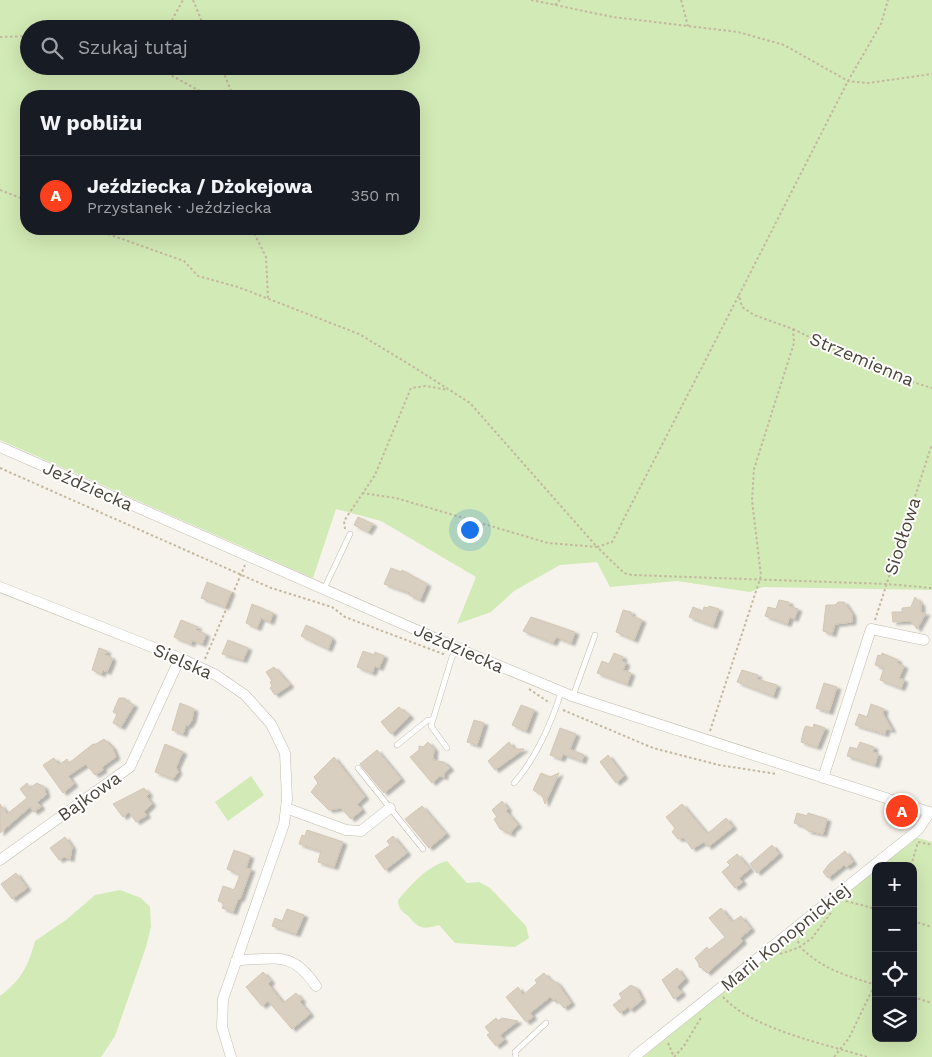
<!DOCTYPE html>
<html lang="pl">
<head>
<meta charset="utf-8">
<style>
	:root { --surface:#171b24; --page:#242831; --text:#f1f3f6; --muted:#9ea1a6; --line:#363941; --accent:#fc3f1d }
	body { margin:0; font-family:"Work Sans",sans-serif; background:var(--page); color:var(--text) }
	.controls { position:absolute; right:15px; bottom:15px; display:grid; overflow:hidden; border-radius:10px; box-shadow:0 5px 20px #0002 }
	.controls button { width:45px; height:45px; display:grid; place-items:center; padding:0; border:0; border-bottom:1px solid var(--line); background:var(--surface); color:var(--text); font:25px sans-serif }
	.you { position:absolute; left:469px; top:529px; width:18px; height:18px; margin:-12px; border:4px solid #fff; border-radius:50%; background:#1a73e8; box-shadow:0 0 0 8px #1a73e833 }
	.badge { display:grid; place-items:center; width:32px; height:32px; border-radius:50%; background:var(--accent); color:#fff; font-size:16px; font-weight:700 }
	.pin { position:absolute; translate:-50% -50%; border:2px solid #fff; box-shadow:0 1px 5px #0006 }
	.list { margin:0; padding:0; list-style:none }
	h2 { display:flex; justify-content:space-between; align-items:center; height:65px; margin:0; padding:0 20px; font-size:21px }
	h2 small { font-size:16px; font-weight:400; color:var(--muted) }
	.list li { display:grid; grid-template-columns:32px 1fr auto; gap:15px; align-items:center; box-sizing:border-box; height:80px; padding:0 20px; border-top:1px solid var(--line) }
	.list b { display:block; font-size:19px; white-space:nowrap }
	.list p { margin:0; font-size:16px; white-space:nowrap; color:var(--muted) }
	.list em { font-size:16px; font-style:normal; color:var(--muted) }
	.icon { flex:none; width:28px; height:28px; fill:none; stroke:currentColor; stroke-width:2; stroke-linecap:round; stroke-linejoin:round }
	.map { position:relative; flex:none; width:932px; height:1057px; overflow:hidden }
	.search { position:absolute; background:var(--surface); box-shadow:0 5px 20px #0002; left:20px; top:20px; width:400px; height:55px; display:flex; align-items:center; gap:12px; box-sizing:border-box; padding:0 18px; border-radius:28px; color:var(--muted); font-size:19px }
	.panel { position:absolute; background:var(--surface); box-shadow:0 5px 20px #0002; left:20px; top:90px; width:400px; height:145px; border-radius:20px }
	.map>svg:first-child { display:block }
	.green { fill:#d2eab5; fill-rule:evenodd }
	.building { fill:#d8cfc1; stroke:#d3c7b4; filter:url(#shadow) }
	.lines { fill:none; stroke-linecap:round; stroke-linejoin:round }
	.lane-casing { stroke:#c2bbae; stroke-width:6 }
	.street-casing { stroke:#c2bbae; stroke-width:11 }
	.path { stroke:#c4b79f; stroke-width:2; stroke-dasharray:2.5 2.5; stroke-linecap:butt }
	.lane { stroke:#fff; stroke-width:5 }
	.street { stroke:#fff; stroke-width:10 }
	.labels { text-anchor:middle; dominant-baseline:central; stroke-width:4; stroke-linejoin:round; paint-order:stroke }
	.street-label { font-size:18px; fill:#4b4439; stroke:#fff }
</style>
</head>
<body>
<div class="map">
<svg width="932" height="1057" viewBox="0 0 932 1057">
	<defs>
		<filter id="shadow"><feDropShadow dx="4" dy="2.5" stdDeviation="1" flood-color="#0004"/></filter>
	</defs>
	<rect width="100%" height="100%" fill="#f6f3ec"/>
	<path class="green" d="M0,0H932V590L763,587L750,592L677,581L610,587L597,562L560,565L514,591L491,612L457,624L476,577L381,521L336,509L313,578L0,440ZM29,29H411V66H29ZM26,96H414V229H26Z
		M251,776L264,795L228,821L215,802Z
		M915,837L932,842V1057H643L876,869V1038H913V866H880Z
		M447,861L467,883L479,882L490,888L526,926L529,938L515,947L455,943L439,925C422,930 420,929 408,916C402,911 398,909 398,900C411,885 427,866 447,861Z
		M120,890L141,898L150,907L151,927L146,947L115,1036L101,1057H0V996C21,980 28,967 35,941L66,920L95,895Z"/>
	<path class="building" d="M358,517L373,524L368,532L354,525Z
		M391,568L401,572L402,570L427,584L420,600L409,595L410,593L384,584Z
		M207,582L231,592L225,607L201,598Z
		M915,597L921,604V613H926L917,629L911,621L893,622L892,612H902V608L911,607Z
		M779,600L789,602V606L798,609L794,619L790,617L787,624L765,616L768,607L776,609Z
		M838,602H844L852,614V622L835,624L832,634L823,631L826,605H835Z
		M252,604L273,613L270,622L261,618L257,628L246,623Z
		M709,606L719,609L713,626L689,617L693,607L703,611L704,607L708,608Z
		M623,610L631,612L632,616L642,620L634,640L616,632Z
		M531,617L575,632L571,643L556,637L553,643L523,631Z
		M181,620L198,627L196,630L206,634L202,644L192,640L191,644L174,637Z
		M306,625L329,636L332,639L328,649L301,636Z
		M228,640L248,648L243,660L222,654Z
		M99,648L107,651L105,655L111,657L112,660L107,672L103,670L101,674L92,670Z
		M363,651L374,655L375,652L384,656L379,668L375,666L372,673L357,667Z
		M614,653L623,657L622,661L626,663L623,670L631,673L627,684L597,673L602,661L609,664Z
		M882,653L898,660L897,663L904,666L899,678L904,680L901,688L880,680L884,668L875,665L878,655L881,656Z
		M274,667L290,685L275,695L270,688L272,686L270,682L272,681L266,672Z
		M742,670L758,675L757,679L777,685L773,696L737,682Z
		M824,683L837,687L829,712L816,708Z
		M119,698H125L126,701L134,705L121,727L113,723L117,714L113,712Z
		M180,703L194,709L192,720L188,726L186,725L183,734L172,730Z
		M871,704L884,709L883,714L892,730L886,729L885,734L855,725L859,714L867,717Z
		M521,705L534,710L526,731L512,725Z
		M399,707L410,716L391,734L381,722Z
		M474,720L484,723L477,745L467,742Z
		M814,724L825,728L817,747L801,742L804,729L806,726L813,728Z
		M560,728L576,734L570,749L584,755L582,761L563,754L561,759L550,755Z
		M104,739L112,747L116,757L102,767L103,770L95,775L86,764L68,776L74,784L63,793L43,765L54,758L59,765L67,759L69,763L93,744H96Z
		M428,742L434,749L433,760L444,762L450,768L444,773V777L440,776L432,783L410,757L419,750V746L423,747Z
		M509,742L514,749H524L495,770L488,761Z
		M860,742L874,747L873,752L878,754L875,765L847,756L850,747L857,749Z
		M165,744L183,752L176,767L178,772L173,779L155,772Z
		M377,750L401,779L384,793L360,764Z
		M608,755L624,776L616,783L600,762Z
		M334,757L365,797L357,804L362,810L351,819L341,808L329,810L311,792L318,783L314,777Z
		M541,773L550,777L559,773L545,804L542,795L533,790Z
		M27,783L30,788L37,783L44,787L46,795L37,802L41,807L34,812L30,807L0,833V804L7,814L27,798L20,789Z
		M144,788L149,794L146,796L152,804L144,812L147,815L136,822L129,812L123,817L113,804Z
		M502,801L508,809L506,811L518,825L512,830L511,834L500,829L494,819L497,817L492,810Z
		M682,804L707,834L726,818L733,827L708,847L704,842L692,849L684,838L678,839L672,832L675,828L666,817Z
		M422,806L446,834L429,848L405,819Z
		M797,813L807,816L808,813L827,819L823,834L808,831L803,826L794,823Z
		M307,830L343,842L334,867L318,862L321,851L299,844L302,835L305,836Z
		M393,836L407,853L385,870L375,856L390,845L387,841Z
		M65,837L72,847L70,859L64,857L59,860L50,848Z
		M772,845L779,854L757,873L750,864Z
		M234,850L250,856L246,868L251,869L240,899H238L233,912L222,908L224,903L218,901L223,886L234,890L240,875L227,869Z
		M845,851L853,862L846,867L844,865L828,878L823,872L829,864Z
		M737,854L750,869L739,878L743,882L735,888L722,872L730,865L727,862Z
		M16,873L27,888L12,899L1,884Z
		M721,908L732,922L741,916L751,929L740,938L743,941L707,973L702,968L699,967V964L695,958L707,947L709,950L725,937L709,918Z
		M287,909L304,915L296,934L272,926L275,918L282,921Z
		M677,968L685,979L677,987L682,993L674,999L662,980Z
		M263,972L271,981L268,984L283,1003L296,993L302,1000L300,1002L310,1014L292,1029L268,1001L262,1006L246,987Z
		M544,973L551,981L553,980L558,984L571,1003L564,1008L556,999L554,1001L550,997L530,1013L533,1017L526,1022L506,997L518,987L523,995L537,983L535,980Z
		M631,985L636,988L642,1000L630,1010L628,1007L620,1013L613,1005L622,998L619,994Z
		M496,1018L498,1021L502,1018L518,1021L500,1035L504,1040L496,1046L487,1035L490,1033L485,1027Z"/>
	<g class="lines">
		<defs>
			<path id="lane" d="M324,589L350,534
				M573,696L595,635
				M397,745L428,720H433
				M447,748L431,726L452,657L458,649
				M358,768L423,849
				M514,783C535,760 552,722 561,692
				M516,1057L515,1052L546,1023"/>
			<path id="street" d="M0,447L478,657L572,696L932,813
				M0,587L180,658L216,675L245,695L271,724L285,753L287,799L284,824L223,999L222,1027L231,1057
				M823,778L871,629L924,640
				M286,808L346,830L361,831L390,808
				M0,860L130,767L180,658
				M236,960C276,960 291,949 316,986
				M634,1057L918,830L930,812"/>
		</defs>
		<use href="#lane" class="lane-casing"/>
		<use href="#street" class="street-casing"/>
		<path class="path" d="M193,0L205,29
			M531,0L613,17L738,32L784,45L848,81L868,83L932,74
			M681,0L688,26
			M555,5L560,0
			M167,29L183,0
			M0,37L29,36
			M154,66L209,96
			M221,66L233,96
			M0,190L26,200
			M94,229L184,261L198,276L238,287L359,334L412,366L470,403L597,547L612,542L739,295
			M252,229L266,257L268,298
			M793,329L881,372L932,388
			M0,468L271,588L332,607L345,617L446,655
			M362,493L396,498L548,543L597,547L624,573L632,575L887,584L932,588
			M345,529L344,521L375,475L411,388L426,386L448,390
			M875,620L932,444
			M205,659L245,565
			M529,689L550,703
			M563,710L653,748L719,765L777,774
			M710,731L761,576L752,500L754,469L794,343L793,329L754,315L742,307L739,295L848,81L881,24L888,0
			M911,866L918,842L932,845
			M846,901L876,909
			M831,913L812,938L800,947C824,970 845,975 876,985
			M913,921L932,927
			M780,954L800,947L797,939
			M723,997C752,1029 825,1044 867,1057
			M913,997L932,1003
			M668,1043L674,1057
			M674,1057L684,1046L702,1016
			M834,1057L849,1038L876,982"/>
		<use href="#lane" class="lane"/>
		<use href="#street" class="street"/>
	</g>
	<g class="labels">
		<g class="street-label">
			<text transform="translate(862 359) rotate(23)">Strzemienna</text>
			<text transform="translate(88 486) rotate(24)">Jeździecka</text>
			<text transform="translate(902 536) rotate(-72)">Siodłowa</text>
			<text transform="translate(459 648) rotate(24)">Jeździecka</text>
			<text transform="translate(183 661) rotate(24)">Sielska</text>
			<text transform="translate(89 796) rotate(-35)">Bajkowa</text>
			<text transform="translate(785 937) rotate(-39)">Marii Konopnickiej</text>
		</g>
	</g>
</svg>
<div class="controls">
<button>+</button>
<button>−</button>
<button><svg class="icon" aria-label="locate" viewBox="0 0 24 24"><circle cx="12" cy="12" r="6"/><path d="M12 2v4M12 18v4M2 12h4M18 12h4"/></svg></button>
<button><svg class="icon" aria-label="layers" viewBox="0 0 24 24"><path d="M12 4l9 5-9 5-9-5zM3 14l9 5 9-5"/></svg></button>
</div>
<div class="you"></div>
<div class="pin badge" style="left:902px;top:811px">A</div>
<div class="search"><svg class="icon" aria-label="search" viewBox="0 0 24 24"><circle cx="10" cy="10" r="6"/><path d="M15 15l6 6"/></svg>Szukaj tutaj</div>
<section class="panel">
<h2>W pobliżu<small></small></h2>
<ul class="list">
<li><span class="badge">A</span><div><b>Jeździecka / Dżokejowa</b><p>Przystanek · Jeździecka</p></div><em>350 m</em></li>
</ul>
</section>
</div>
</body>
</html>
